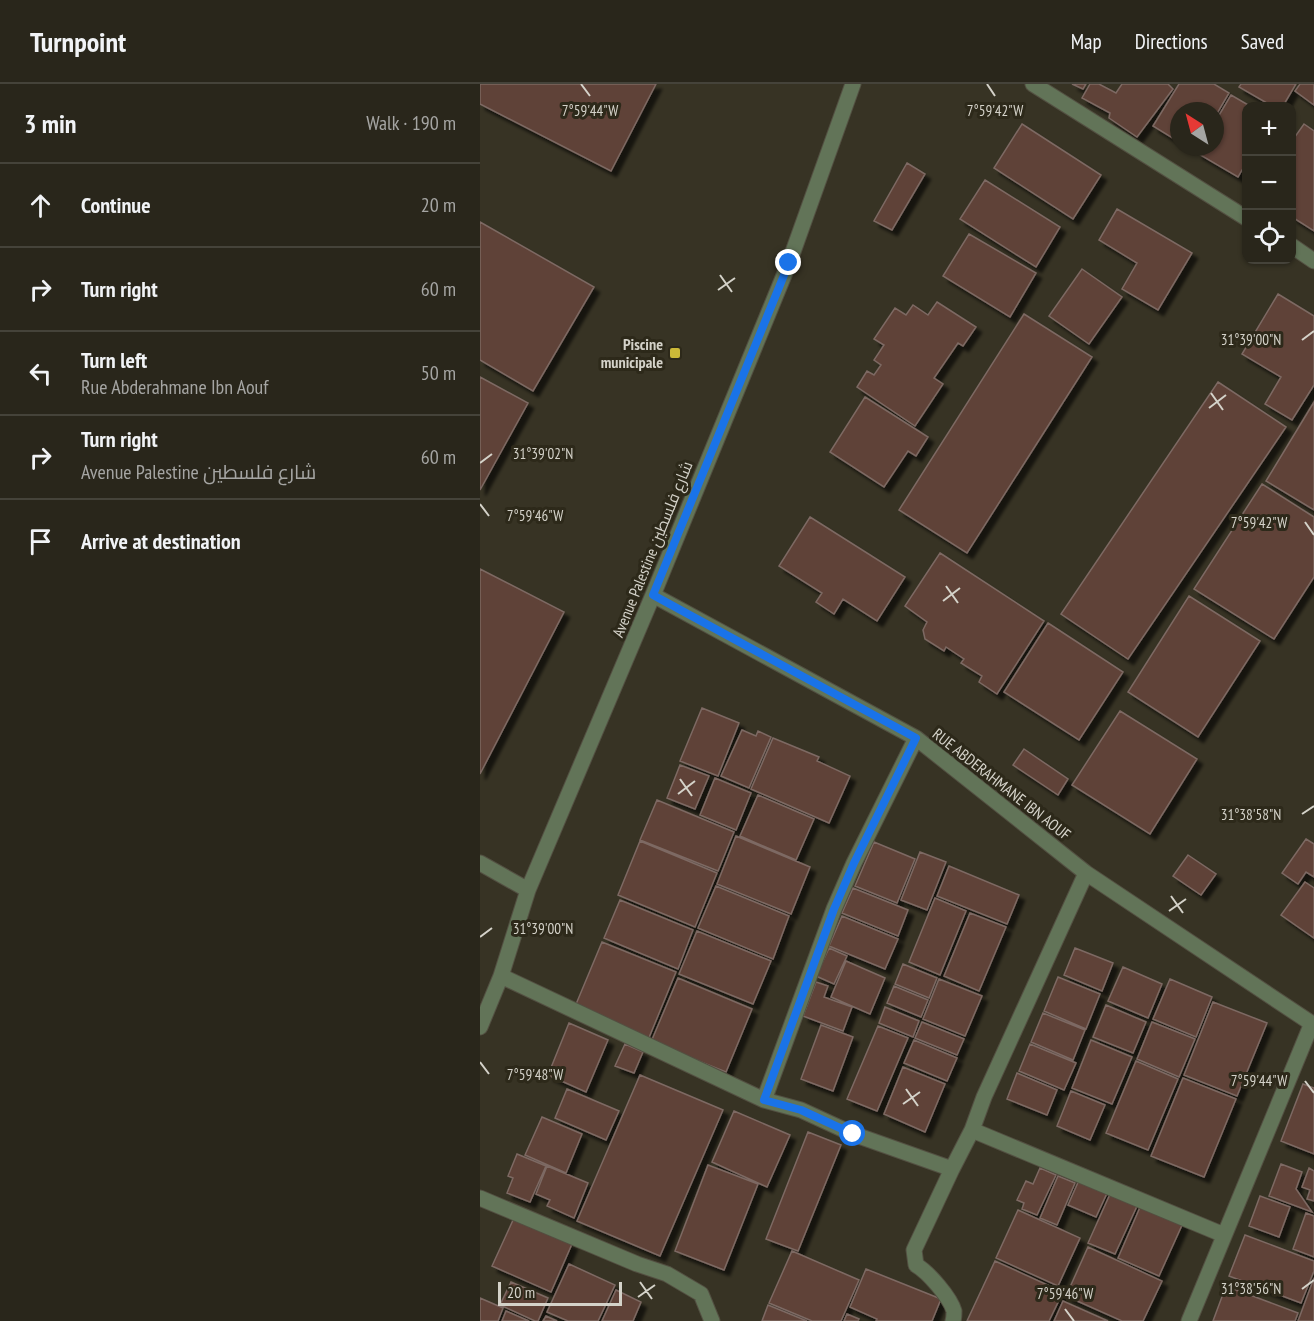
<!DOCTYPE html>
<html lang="en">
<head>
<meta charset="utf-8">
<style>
	:root { --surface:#29261b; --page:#312e24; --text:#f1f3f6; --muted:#a5a5a3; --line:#45433a }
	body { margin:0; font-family:"PT Sans Narrow",Cairo,sans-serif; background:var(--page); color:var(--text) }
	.controls { position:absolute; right:18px; top:18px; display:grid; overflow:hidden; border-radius:12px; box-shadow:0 2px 4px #0004 }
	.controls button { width:54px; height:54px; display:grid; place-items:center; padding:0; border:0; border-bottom:2px solid var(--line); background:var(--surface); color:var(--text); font:30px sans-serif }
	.compass { position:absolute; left:690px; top:18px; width:54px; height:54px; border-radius:50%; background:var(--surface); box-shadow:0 2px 4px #0004; rotate:324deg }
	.scale { position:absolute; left:18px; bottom:15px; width:124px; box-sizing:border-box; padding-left:6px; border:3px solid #d4d2c9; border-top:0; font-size:16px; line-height:21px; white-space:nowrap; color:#d4d2c9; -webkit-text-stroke:4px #2d291a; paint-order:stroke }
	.stop { position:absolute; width:18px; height:18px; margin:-14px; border:4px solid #1a73e8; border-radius:50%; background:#fff }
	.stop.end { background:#1a73e8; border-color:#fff; box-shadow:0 2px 6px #0008 }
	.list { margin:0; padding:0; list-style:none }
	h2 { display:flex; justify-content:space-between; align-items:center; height:78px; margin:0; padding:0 24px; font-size:26px }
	h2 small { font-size:20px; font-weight:400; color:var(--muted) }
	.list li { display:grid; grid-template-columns:39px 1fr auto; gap:18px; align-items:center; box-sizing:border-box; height:84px; padding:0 24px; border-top:2px solid var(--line) }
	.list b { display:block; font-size:22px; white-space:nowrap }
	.list p { margin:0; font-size:20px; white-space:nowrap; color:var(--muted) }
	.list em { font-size:20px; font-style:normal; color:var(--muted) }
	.icon { flex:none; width:33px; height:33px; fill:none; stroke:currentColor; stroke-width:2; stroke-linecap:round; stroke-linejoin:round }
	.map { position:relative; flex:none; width:834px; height:1237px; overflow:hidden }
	header { display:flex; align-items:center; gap:36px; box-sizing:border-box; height:84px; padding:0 30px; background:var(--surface); border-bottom:2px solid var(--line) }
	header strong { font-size:28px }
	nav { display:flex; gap:33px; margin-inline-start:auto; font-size:21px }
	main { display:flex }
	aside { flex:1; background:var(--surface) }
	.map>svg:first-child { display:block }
	.building { fill:#5f4237; stroke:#7d6963; stroke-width:1.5; filter:url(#shadow) }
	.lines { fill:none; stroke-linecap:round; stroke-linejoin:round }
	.minor-casing { stroke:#535042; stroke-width:17 }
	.minor { stroke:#627458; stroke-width:15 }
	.route { stroke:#1a73e8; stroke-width:8 }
	.ticks { fill:none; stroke:#d4d2c9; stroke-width:2 }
	.poi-dot { fill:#ccb938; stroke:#2d291a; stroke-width:2 }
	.labels { text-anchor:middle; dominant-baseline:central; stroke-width:6; stroke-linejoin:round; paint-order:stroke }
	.poi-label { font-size:16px; font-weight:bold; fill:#d4d2c9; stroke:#2d291a; text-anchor:end }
	.street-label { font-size:16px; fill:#d4d2c9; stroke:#2d291a }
	.ticks-label { font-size:15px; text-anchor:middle; fill:#d4d2c9; stroke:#2d291a; stroke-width:6; stroke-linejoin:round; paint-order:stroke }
</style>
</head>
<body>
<header>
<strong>Turnpoint</strong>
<nav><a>Map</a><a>Directions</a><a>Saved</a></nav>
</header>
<main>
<aside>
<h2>3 min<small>Walk · 190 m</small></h2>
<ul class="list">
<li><svg class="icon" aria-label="ahead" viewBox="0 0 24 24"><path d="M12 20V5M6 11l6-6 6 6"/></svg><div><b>Continue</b></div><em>20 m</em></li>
<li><svg class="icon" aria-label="right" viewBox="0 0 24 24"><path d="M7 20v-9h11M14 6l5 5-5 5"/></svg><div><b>Turn right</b></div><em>60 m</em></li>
<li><svg class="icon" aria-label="left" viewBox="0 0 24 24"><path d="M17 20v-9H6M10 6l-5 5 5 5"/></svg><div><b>Turn left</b><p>Rue Abderahmane Ibn Aouf</p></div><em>50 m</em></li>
<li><svg class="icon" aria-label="right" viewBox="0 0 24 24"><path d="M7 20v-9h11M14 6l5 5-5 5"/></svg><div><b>Turn right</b><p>Avenue Palestine شارع فلسطين</p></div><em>60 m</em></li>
<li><svg class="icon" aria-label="arrive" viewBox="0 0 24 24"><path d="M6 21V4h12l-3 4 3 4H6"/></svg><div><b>Arrive at destination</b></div></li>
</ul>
</aside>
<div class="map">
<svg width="834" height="1237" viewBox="0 0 834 1237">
	<defs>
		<filter id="shadow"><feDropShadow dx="5.5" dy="5.5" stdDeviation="1.5" flood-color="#0009"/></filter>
	</defs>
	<rect width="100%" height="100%" fill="#373324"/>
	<path class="building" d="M0,0H176L131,87L0,20Z
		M592,0H606L603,5Z
		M610,0H619L636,9L642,0H688L693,5L657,53L629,34L630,29L602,14Z
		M699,0H734L749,9L735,33V27H699V58L673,42Z
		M761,0H816L803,22H792L759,3Z
		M820,0H834V21L815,7Z
		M751,11L770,22H766V79L758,93L717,69L720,63H735V38Z
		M542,40L621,91L593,135L514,84Z
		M824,40L834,47V147L812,133V57Z
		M427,79L445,90L412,146L394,137Z
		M505,96L580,143L556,183L480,135Z
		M637,125L712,169L678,226L642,205L657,179L619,156Z
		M0,138L114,203L53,307L0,276Z
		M489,150L556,189L530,233L463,192Z
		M602,185L642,213L609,260L569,232Z
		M798,210L834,232V301L812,336L785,320L801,293L762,270Z
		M457,218L496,243L483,262L478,259L454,294L463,300L435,342L377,303L387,287L394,291L401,281L394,276L404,261L394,255L415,224L426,231L433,221L448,231Z
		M544,230L612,273L487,469L419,426Z
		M0,293L48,319L0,406Z
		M738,298L806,343L648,575L581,530Z
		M385,313L448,353L436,372L428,367L404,403L350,368Z
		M834,318V426L786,397Z
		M782,400L834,433V493L794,555L714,505Z
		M330,433L425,493L397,537L363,515L354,530L336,518L342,509L299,482Z
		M460,469L564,537L517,610L499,598L502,592L481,579L484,575L466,563L464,567L445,555L443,546L447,538L425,522Z
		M0,485L84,528L0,690Z
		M709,512L780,557L718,653L648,608Z
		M568,539L643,588L599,656L524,608Z
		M222,624L259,639L238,692L200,677Z
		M640,627L717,675L670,750L592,701Z
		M262,646L276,652L278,647L291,653L269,704L241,692Z
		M293,654L339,673L337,677L370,692L349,739L271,705Z
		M544,665L588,695L578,711L533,681Z
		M200,681L229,692L215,725L187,714Z
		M235,694L271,709L256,746L220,731Z
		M278,711L334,735L316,776L260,752Z
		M177,716L254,748L238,787L160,756Z
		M256,752L330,783L311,830L237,800Z
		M826,755L834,760V793L826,788L818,800L802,789Z
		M160,757L237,789L215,843L138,811Z
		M394,758L435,775L417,819L375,802Z
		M440,768L466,778L447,826L421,816Z
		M708,771L736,790L721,811L693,792Z
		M469,782L539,811L527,840L457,812Z
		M825,798L834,804V854L801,831Z
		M236,802L309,832L293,875L218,844Z
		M373,804L428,826L418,852L362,829Z
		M455,814L486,827L460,891L429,878Z
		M140,816L213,846L198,885L124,854Z
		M490,829L526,843L499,907L464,892Z
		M362,832L418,855L405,885L349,862Z
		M217,847L291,877L273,920L199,890Z
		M122,858L196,888L168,956L94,925Z
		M349,864L367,872L354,900L336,892Z
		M595,864L633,879L622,907L584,891Z
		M366,877L405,894L390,930L351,913Z
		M423,880L457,894L449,914L415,900Z
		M643,883L682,900L668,934L628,917Z
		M578,893L620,910L606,945L564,927Z
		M198,894L272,925L246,988L171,958Z
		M459,895L502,912L485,952L443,935Z
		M690,895L732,913L716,953L673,935Z
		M336,898L348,902L344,913L372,923L363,947L323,932Z
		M414,902L448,916L441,933L407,919Z
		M733,918L787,939L757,1012L704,991Z
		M626,921L666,938L653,969L613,953Z
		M405,923L439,937L433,953L399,939Z
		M563,929L605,946L593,976L551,958Z
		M442,938L484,955L477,971L435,954Z
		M672,938L715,955L699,993L657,975Z
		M89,939L128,956L106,1008L68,991Z
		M341,941L373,953L353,1007L321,995Z
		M398,942L428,954L397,1027L367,1015Z
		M434,956L477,974L467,997L424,979Z
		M611,956L652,973L632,1020L592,1004Z
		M145,960L163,968L154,989L135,982Z
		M550,960L596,979L584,1006L539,987Z
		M656,977L698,995L668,1066L626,1049Z
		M423,983L465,1000L445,1048L404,1030Z
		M537,989L577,1006L567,1031L527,1015Z
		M160,991L243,1026L180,1172L97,1137Z
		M703,994L756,1015L724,1093L671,1072Z
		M823,1000L834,1004V1070L801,1057Z
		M87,1005L139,1027L126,1056L75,1034Z
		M591,1007L625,1021L610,1056L577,1042Z
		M254,1027L310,1051L287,1103L232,1078Z
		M62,1033L102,1050L86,1089L45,1071Z
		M328,1048L361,1061L318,1167L286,1155Z
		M37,1070L66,1082L50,1118L27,1109L33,1094L28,1092Z
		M801,1080L822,1088L816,1105L832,1128L789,1112Z
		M228,1081L278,1100L244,1186L195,1167Z
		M67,1082L108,1099L94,1134L67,1122L70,1116L56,1110Z
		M560,1084L576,1091L557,1131L542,1125L544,1119L537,1116L546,1097L553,1100Z
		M829,1084L834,1087V1117L827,1115L830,1106L822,1103Z
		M578,1092L595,1099L577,1141L560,1134Z
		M600,1094L628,1107L616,1133L588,1121Z
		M631,1108L658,1120L635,1170L608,1159Z
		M780,1112L810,1123L799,1153L769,1142Z
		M661,1121L703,1139L679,1192L638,1174Z
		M538,1126L600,1154L578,1202L516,1174Z
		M826,1129L834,1132V1173L813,1165Z
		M34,1134L92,1160L71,1208L12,1182Z
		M765,1151L834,1177V1187L821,1219L749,1192Z
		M608,1163L682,1197L663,1237H642L586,1212Z
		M312,1167L379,1196L361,1237H332L289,1219Z
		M515,1177L583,1208L569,1237H487Z
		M89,1180L135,1201L118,1237H88L67,1228Z
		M386,1185L461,1215L452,1237H396L397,1235L370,1223Z
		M834,1194V1237H818Z
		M31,1198L68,1214L58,1237H55L20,1221Z
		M746,1202L818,1229L815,1237H733Z
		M136,1206L161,1218L153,1237H122Z
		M0,1214L23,1224L18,1237H0Z
		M583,1217L628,1237H574Z
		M288,1221L327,1237H282Z
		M26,1227L49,1237H22Z
		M367,1230L379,1235L378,1237H364Z
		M66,1232L77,1237H63Z"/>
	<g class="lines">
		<defs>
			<path id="minor" d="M553,0L766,134
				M812,162L834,177
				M173,511L436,654L606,789L834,941
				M0,779L48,806
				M21,892L284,1016L321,1026L373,1050L472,1085
				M0,943L21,892L48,806L173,511L309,179L373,0
				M284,1016L354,825L374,779L436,654
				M492,1046L744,1151
				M0,1114L157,1180L187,1190L221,1210L232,1237
				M473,1237C474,1234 474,1230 474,1227C470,1213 448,1188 436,1181L434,1166L472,1085L492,1046L504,1013L606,789
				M709,1237L832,939"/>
		</defs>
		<use href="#minor" class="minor-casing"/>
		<use href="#minor" class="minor"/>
	</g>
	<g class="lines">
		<path class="route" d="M309,179L173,511L436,654L374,779L354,825L284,1016L321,1026L373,1050"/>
	</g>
	<path class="ticks" d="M101,0L110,12M507,0L515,12M240,191L252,208M238,206L255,194M822,256L834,247M731,309L743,326M729,324L746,311M0,379L12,370M0,420L9,432M825,438L834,451M466,502L478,519M463,517L480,504M200,695L212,712M198,710L215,697M822,730L834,722M691,812L703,829M689,827L706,815M0,853L12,844M0,978L9,990M825,997L834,1009M426,1005L438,1022M423,1020L440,1008M160,1198L172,1215M822,1205L834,1196M158,1213L175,1201M585,1225L594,1237"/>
	<rect class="poi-dot" x="189" y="263" width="12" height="12" rx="3"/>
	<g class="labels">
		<g class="poi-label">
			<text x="183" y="260">Piscine<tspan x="183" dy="18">municipale</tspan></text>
		</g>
		<g class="street-label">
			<text transform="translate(172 465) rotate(-68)">Avenue Palestine شارع فلسطين</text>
			<text transform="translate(522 700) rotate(38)">RUE ABDERAHMANE IBN AOUF</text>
		</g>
	</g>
	<g class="ticks-label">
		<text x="110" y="32">7°59'44"W</text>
		<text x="515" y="32">7°59'42"W</text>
		<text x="771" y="261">31°39'00"N</text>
		<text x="63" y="375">31°39'02"N</text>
		<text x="55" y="437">7°59'46"W</text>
		<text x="779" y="444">7°59'42"W</text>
		<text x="771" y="736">31°38'58"N</text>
		<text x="63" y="850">31°39'00"N</text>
		<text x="55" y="996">7°59'48"W</text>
		<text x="779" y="1002">7°59'44"W</text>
		<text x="771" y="1210">31°38'56"N</text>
		<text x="585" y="1215">7°59'46"W</text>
	</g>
</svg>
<div class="controls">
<button>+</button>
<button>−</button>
<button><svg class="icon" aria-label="locate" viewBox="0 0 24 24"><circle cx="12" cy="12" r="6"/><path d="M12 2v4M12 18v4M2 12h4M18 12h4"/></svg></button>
</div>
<svg class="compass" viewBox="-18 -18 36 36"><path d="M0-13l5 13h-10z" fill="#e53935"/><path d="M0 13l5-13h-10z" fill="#a5a5a3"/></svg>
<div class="scale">20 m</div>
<div class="stop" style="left:373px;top:1050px"></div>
<div class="stop end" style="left:309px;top:179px"></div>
</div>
</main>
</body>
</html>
